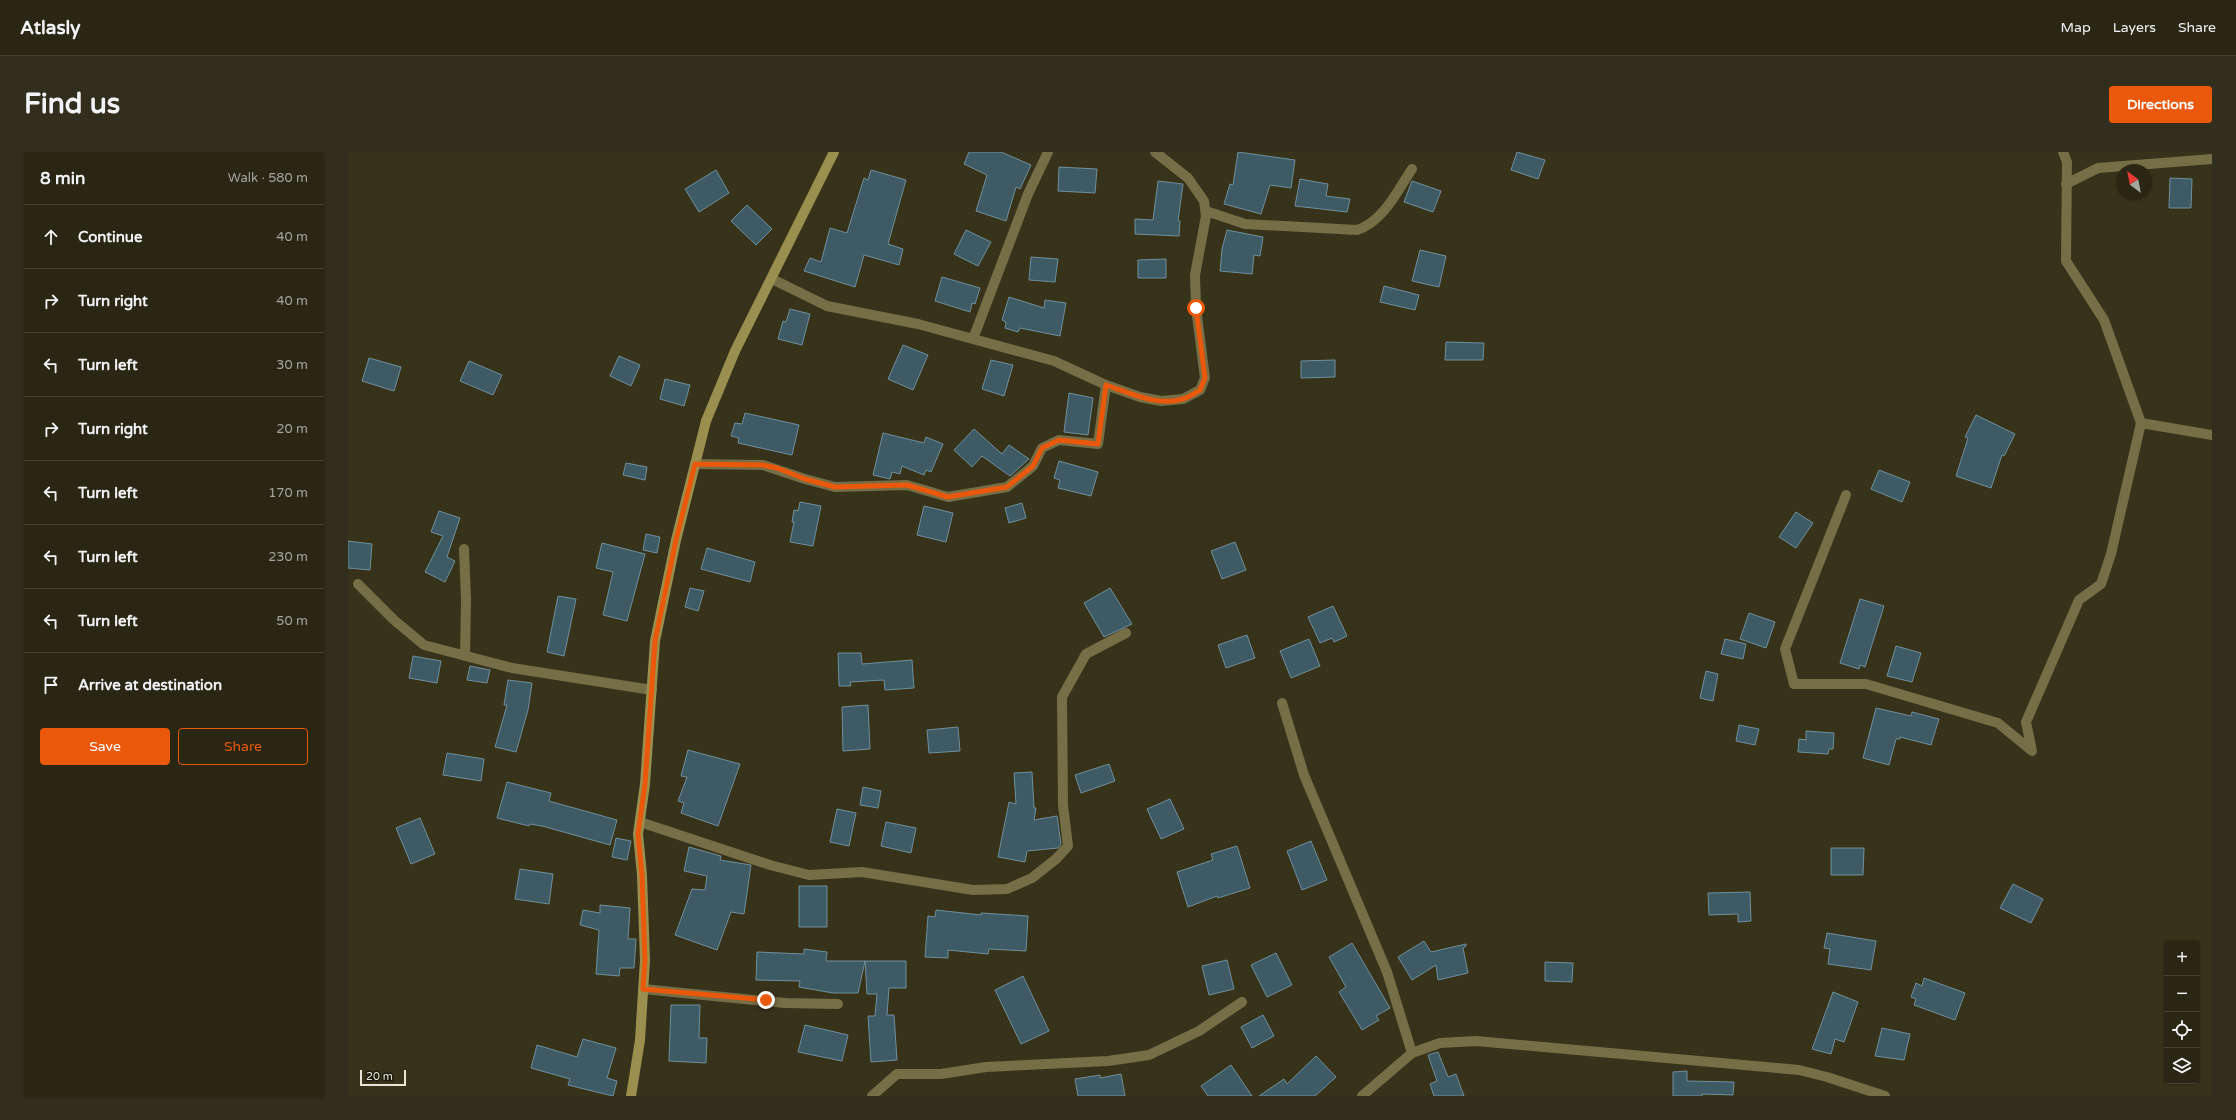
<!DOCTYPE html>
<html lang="en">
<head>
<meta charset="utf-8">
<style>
	:root { --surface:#292614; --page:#312e1d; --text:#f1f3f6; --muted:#a5a5a0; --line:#454334; --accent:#ea580c }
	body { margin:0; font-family:"Varela Round",sans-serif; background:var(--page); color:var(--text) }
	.controls { position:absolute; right:12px; bottom:12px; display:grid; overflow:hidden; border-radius:4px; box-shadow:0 1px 3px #0004 }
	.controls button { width:36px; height:36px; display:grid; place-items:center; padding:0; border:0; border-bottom:1px solid var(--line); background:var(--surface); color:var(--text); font:20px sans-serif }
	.compass { position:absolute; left:1768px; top:12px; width:36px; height:36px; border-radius:50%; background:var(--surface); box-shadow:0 1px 3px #0004; rotate:328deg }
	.scale { position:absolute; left:12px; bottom:10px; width:46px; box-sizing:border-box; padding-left:4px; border:2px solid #e8e5d7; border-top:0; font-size:11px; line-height:14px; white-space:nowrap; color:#e8e5d7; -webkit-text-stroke:3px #1c1a10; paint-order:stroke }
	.stop { position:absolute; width:12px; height:12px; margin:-9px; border:3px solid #ea580c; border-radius:50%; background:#fff }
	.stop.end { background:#ea580c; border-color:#fff; box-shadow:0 1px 4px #0008 }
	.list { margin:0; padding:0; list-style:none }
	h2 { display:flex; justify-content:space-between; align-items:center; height:52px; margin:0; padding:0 16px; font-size:17px }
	h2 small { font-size:13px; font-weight:400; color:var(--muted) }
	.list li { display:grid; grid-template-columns:26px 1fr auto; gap:12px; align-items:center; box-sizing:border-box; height:64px; padding:0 16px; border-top:1px solid var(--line) }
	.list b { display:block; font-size:15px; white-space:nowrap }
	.list em { font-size:13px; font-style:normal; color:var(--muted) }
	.actions { display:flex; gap:8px; padding:12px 16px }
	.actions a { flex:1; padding:9px 0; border:1px solid var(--accent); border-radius:4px; text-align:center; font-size:14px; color:var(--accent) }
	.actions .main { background:var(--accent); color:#fff }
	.icon { flex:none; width:22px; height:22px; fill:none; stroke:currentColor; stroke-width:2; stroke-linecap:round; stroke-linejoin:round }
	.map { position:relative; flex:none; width:1864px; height:944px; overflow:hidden; border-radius:4px }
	header { display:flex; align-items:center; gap:24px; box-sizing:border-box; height:56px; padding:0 20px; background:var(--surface); border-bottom:1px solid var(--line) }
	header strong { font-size:19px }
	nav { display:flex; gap:22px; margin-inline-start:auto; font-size:14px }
	.intro { display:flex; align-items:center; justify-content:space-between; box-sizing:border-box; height:96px; padding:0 24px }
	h1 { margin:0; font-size:28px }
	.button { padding:10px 18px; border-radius:4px; background:var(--accent); color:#fff; font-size:14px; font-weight:700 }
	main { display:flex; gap:24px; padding:0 24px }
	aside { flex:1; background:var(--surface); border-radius:4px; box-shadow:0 1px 3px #0004 }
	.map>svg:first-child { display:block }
	.building { fill:#3e5b65; stroke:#718f9a }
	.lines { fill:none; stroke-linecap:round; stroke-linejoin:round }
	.street { stroke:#756e47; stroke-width:10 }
	.secondary { stroke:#9b8f4f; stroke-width:10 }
	.route { stroke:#ea580c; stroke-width:5 }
</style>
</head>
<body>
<header>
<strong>Atlasly</strong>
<nav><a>Map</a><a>Layers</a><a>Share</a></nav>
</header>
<div class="intro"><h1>Find us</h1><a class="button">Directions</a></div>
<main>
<aside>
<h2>8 min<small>Walk · 580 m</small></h2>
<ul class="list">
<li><svg class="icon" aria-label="ahead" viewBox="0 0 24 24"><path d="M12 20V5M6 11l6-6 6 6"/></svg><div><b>Continue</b></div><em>40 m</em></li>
<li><svg class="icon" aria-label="right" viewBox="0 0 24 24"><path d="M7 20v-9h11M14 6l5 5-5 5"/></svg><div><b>Turn right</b></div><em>40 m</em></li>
<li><svg class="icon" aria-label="left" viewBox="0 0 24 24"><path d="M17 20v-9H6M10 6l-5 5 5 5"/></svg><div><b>Turn left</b></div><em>30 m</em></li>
<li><svg class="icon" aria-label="right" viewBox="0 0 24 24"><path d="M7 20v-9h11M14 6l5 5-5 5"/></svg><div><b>Turn right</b></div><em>20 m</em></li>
<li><svg class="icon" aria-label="left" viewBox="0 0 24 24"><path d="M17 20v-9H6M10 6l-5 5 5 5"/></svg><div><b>Turn left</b></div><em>170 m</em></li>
<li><svg class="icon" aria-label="left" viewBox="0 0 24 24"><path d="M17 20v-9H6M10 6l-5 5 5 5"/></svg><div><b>Turn left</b></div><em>230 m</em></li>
<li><svg class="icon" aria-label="left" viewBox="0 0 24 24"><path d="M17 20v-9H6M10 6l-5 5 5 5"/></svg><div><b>Turn left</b></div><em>50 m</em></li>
<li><svg class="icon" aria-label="arrive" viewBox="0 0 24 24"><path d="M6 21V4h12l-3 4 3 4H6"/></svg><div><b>Arrive at destination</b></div></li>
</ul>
<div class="actions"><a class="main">Save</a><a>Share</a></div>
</aside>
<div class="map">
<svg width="1864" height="944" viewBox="0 0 1864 944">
	<rect width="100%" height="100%" fill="#37331b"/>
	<path class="building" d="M621,0H653L683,13L672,37L668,35L658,69L628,59L639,23L616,12Z
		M890,0L947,8L943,36L922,33L913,62L876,52L882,32L885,33Z
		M1169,0L1197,8L1190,27L1163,18Z
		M711,15L749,17L747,41L710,39Z
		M368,18L381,41L351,60L337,37Z
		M523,18L558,28L540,92L555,97L551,113L516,103L507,135L456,119L462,106L473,110L482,76L499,81L516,26L520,28Z
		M1822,26L1844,27L1843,56H1821Z
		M952,27L980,32L978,44L1002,47L999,60L947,54Z
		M810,29L835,32L830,69H832L831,84L787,82V67L805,68Z
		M1064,29L1093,39L1085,60L1056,50Z
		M399,53L424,77L408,93L383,69Z
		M618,78L643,90L630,114L606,102Z
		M879,78L915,85L912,104L906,103L904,122L872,119L874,97Z
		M1072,98L1098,104L1091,135L1064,129Z
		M683,105L710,107L707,130L681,128Z
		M818,107V126H790V108Z
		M594,125L632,136L627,152L624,151L622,160L587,149Z
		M1036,134L1071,143L1067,158L1032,150Z
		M661,145L696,156L697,148L718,151L712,184L672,176L670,180L657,176L658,170L654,168Z
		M442,157L462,162L454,193L430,187L435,169L438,170Z
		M1098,190L1136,191L1135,208H1097Z
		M555,193L580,203L565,238L540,227Z
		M271,204L292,213L283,234L262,224Z
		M21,206L53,215L46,239L14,229Z
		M643,208L665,213L656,244L634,237Z
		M987,208V225L953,226V209Z
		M121,209L154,223L145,243L112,229Z
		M317,227L342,233L336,254L312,247Z
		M721,241L745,246L740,283L716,280Z
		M397,261L451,273L444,303L390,291L391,286L383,284L387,271L394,272Z
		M1628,263L1667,282L1656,304L1654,303L1643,336L1608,324L1620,286L1617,285Z
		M626,277L654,302L661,293L681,307L662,324L634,304L624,315L606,298Z
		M535,281L576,291L578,285L595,292L583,320L578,318L576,323L554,314L552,322L544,320L542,327L525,323Z
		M711,309L750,320L743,344L710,336L712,328L706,326Z
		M278,311L299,315L297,328L275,323Z
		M1531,318L1562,330L1554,350L1523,337Z
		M452,350L473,354L465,394L442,390L446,370H444L446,358L450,359Z
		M674,351L678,366L661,371L657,356Z
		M576,354L605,361L598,390L569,383Z
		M91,359L112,366L99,405L107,409L97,430L77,420L95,384L83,380Z
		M1448,360L1465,371L1448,396L1431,385Z
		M298,382L312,385L309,401L295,398Z
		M0,389L24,392L22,418L0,416Z
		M887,390L898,418L874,427L863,399Z
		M254,391L297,402L279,469L255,463L265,420L248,416Z
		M359,396L407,410L402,430L353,417Z
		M342,436L356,439L350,459L337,455Z
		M762,436L784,472L756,485L736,451Z
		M210,444L228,447L216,504L199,500Z
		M1512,447L1536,454L1517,515L1512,513L1511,517L1492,511Z
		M985,454L999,484L986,490L984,486L972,491L960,465Z
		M1401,461L1427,470L1418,496L1392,487Z
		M899,483L907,506L878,516L870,493Z
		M961,487L972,514L943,526L932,499Z
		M1377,487L1398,492L1395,507L1373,502Z
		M1548,494L1573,501L1564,530L1539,524Z
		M490,501H513L514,512L564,508L566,536L537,538L536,528L502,530L503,534H491Z
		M65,504L93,509L89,531L61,526Z
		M122,514L142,518L139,531L119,528Z
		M1358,519L1370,522L1365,549L1352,546Z
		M160,528L184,531L180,558L168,600L147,595L159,553H156Z
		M520,553L522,597L495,599L494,555Z
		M1528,556L1563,564L1564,560L1591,567L1583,593L1552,585V587H1548L1541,613L1515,606Z
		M1391,573L1411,577L1407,593L1388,589Z
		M610,575L612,599L581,601L579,578Z
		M1458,579L1486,581L1485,597H1481L1480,602L1450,600L1451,587L1458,588Z
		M340,598L392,612L370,674L333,661L336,651L330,649L339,625L333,624Z
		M99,601L136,607L133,629L95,623Z
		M761,612L767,629L733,641L727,623Z
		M684,620L686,656H688L686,668L709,664L713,692L710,696L679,699L677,710L650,705L661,650L668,652L666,621Z
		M159,630L203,641L201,649L269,668L262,693L194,674L182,672L181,674L149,666Z
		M515,635L533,639L530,656L512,653Z
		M822,647L836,677L813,687L799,657Z
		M489,657L508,661L501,694L482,690Z
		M72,666L87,702L63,712L48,676Z
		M538,670L568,676L563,701L533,694Z
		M268,686L283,689L279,708L264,705Z
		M963,689L979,728L954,738L939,699Z
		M889,694L902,736L870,746L869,744L840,755L829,720L865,708L863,702Z
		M341,695L373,704L372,708L403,713L396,762L383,760L369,798L327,783L344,737L357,738L359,724L336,719Z
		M1483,696H1516L1515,723H1483Z
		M172,717L205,722L201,752L167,747Z
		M1665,732L1695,747L1683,771L1652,756Z
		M451,734H479V775H451Z
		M1402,740L1403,769L1390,770V762L1361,763L1360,741Z
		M252,753L282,756L280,787H288L286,816H272L271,824L248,822L251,778L232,773L235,758L252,761Z
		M588,758L633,763V761L680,764L678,799L641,797L640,802L600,798V806L577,805L580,764L587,765Z
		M1479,781L1528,789L1523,818L1480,812L1482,797L1476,796Z
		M1076,789L1083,800L1118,792V794L1115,796L1120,821L1090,828L1088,813L1064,828L1050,805Z
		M1004,791L1042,856L1028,864L1031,868L1014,878L991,840L998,835L981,805Z
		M456,797L479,800L478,809H517L510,841H485L451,835L452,829L408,828L409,800L456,802Z
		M928,801L944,833L919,845L903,813Z
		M879,808L886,837L861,843L854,814Z
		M517,809H558V836H541L539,863H546L549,908L523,910L520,864H527L529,842H519Z
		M1197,810L1225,811L1224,830L1197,829Z
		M675,824L701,879L673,892L647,838Z
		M1576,826L1617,841L1607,868L1566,853L1568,847L1563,845L1568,831L1574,834Z
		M1485,840L1510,850L1496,890L1487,887L1483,902L1464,897Z
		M323,853H352L351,886H359L358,911L321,909Z
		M915,863L926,884L904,896L893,875Z
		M457,873L500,883L494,909L450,900Z
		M1534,876L1562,882L1556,908L1527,904Z
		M235,887L268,896L259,926L269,929L265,944L220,933L222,927L183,916L189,893L229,905Z
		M1090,900L1100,925L1108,922L1116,944H1086L1082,932L1089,929L1080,903Z
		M968,904L988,925L967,944H911L936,927L939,932Z
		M883,913L904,944H860L853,934Z
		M1339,919V929L1386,930L1385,943L1354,942V944H1325V920Z
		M773,922L777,944H730L727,927L752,923V926Z"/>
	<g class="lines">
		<path class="street" d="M1718,32L1750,16L1864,7
			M858,59L897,72L1009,78C1035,70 1050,38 1064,17
			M424,127L479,154L570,172L706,209L758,233L792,245L813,249L835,247L852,238L857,226L848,156L847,123L858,64L856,49L840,26L807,0
			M625,187L680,42L700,0
			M1793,271L1864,283
			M347,312L415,313L457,327L487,335L559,333L600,345L659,335L685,314L694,296L711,288L750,292L758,233
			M1498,343L1437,497L1446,532H1518L1650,571L1684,599L1678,570L1731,448L1753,432L1763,402L1793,271L1756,168L1718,109L1719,10L1715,0
			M116,397L118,447L117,504
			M10,432L46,468L76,493L164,516L304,538
			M934,551L956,623L1039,820L1064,901
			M292,670L422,713L461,723L514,720L625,738L659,737L684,726L708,707L720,694L715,653L714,545L738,502L778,481
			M295,837L437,851L490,852
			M524,944L549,922H593L638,915L760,909L801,903L851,879L894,850
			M1014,944L1064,901L1092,891L1128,889L1451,918L1479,925L1537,944"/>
		<path class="secondary" d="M283,944L292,888L297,808L294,723L290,682L297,632L307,489L328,388L358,269L387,199L486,0"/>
	</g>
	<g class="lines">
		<path class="route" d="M418,848L295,837L297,808L294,724L290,682L297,632L307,489L328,388L347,312L415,313L429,316L457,327L487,335L559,333L600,345L659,335L685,314L694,296L711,288L750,292L758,233C782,241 810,255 835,247C841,245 847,241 852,238L857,226L848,156"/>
	</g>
</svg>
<div class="controls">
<button>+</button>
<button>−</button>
<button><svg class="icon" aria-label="locate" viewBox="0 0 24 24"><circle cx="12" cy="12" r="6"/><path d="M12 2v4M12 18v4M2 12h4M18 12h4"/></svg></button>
<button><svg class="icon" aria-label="layers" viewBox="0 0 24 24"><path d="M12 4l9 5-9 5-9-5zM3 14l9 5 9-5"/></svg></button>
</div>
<svg class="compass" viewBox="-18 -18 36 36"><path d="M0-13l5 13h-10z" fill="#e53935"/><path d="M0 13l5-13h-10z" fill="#a5a5a0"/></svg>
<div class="scale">20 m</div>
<div class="stop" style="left:848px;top:156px"></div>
<div class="stop end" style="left:418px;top:848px"></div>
</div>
</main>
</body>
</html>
